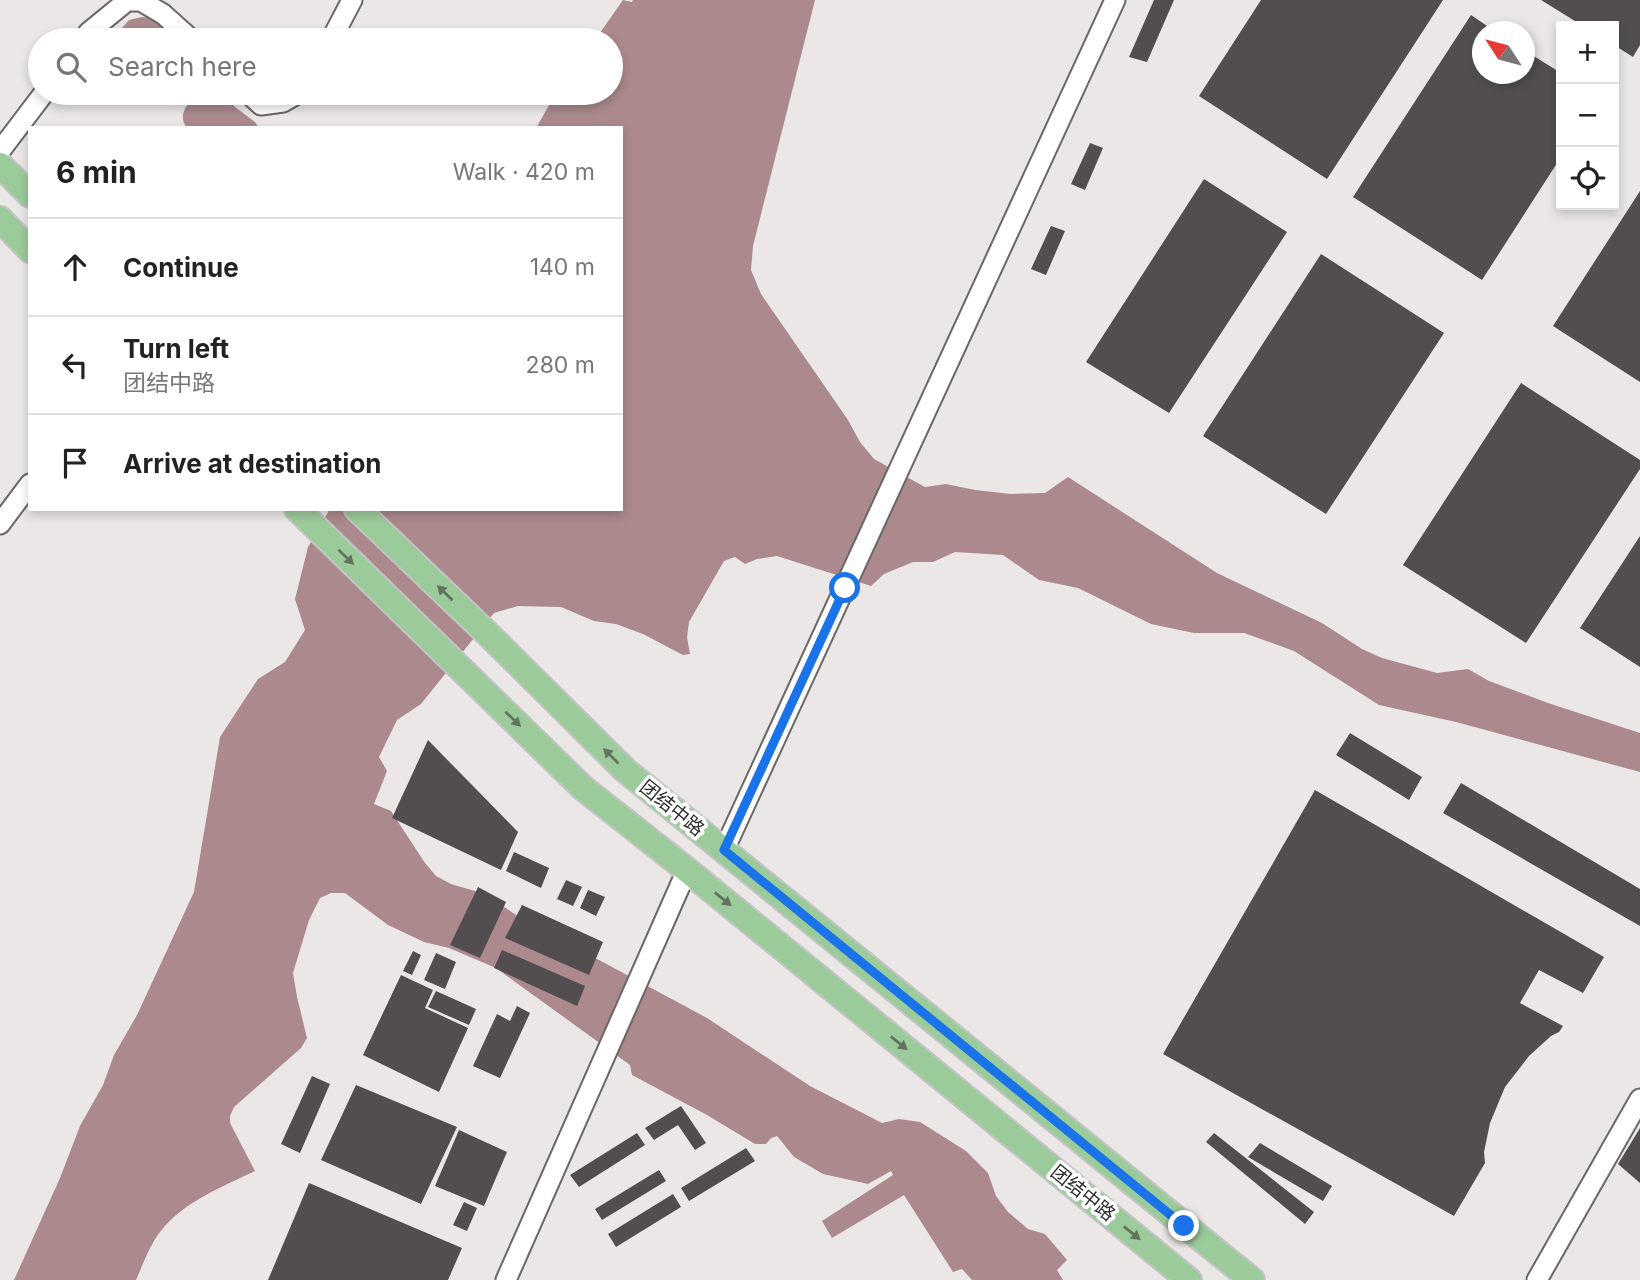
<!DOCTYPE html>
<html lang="en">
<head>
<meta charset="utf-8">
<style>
	:root { --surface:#fff; --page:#f2f2f2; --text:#222; --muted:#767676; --line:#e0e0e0 }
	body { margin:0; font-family:Inter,"Noto Sans SC",sans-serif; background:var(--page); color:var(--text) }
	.controls { position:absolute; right:21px; top:21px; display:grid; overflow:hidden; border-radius:0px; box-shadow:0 4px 10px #0003 }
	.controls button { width:63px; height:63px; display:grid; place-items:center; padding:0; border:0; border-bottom:2px solid var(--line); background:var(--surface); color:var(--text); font:35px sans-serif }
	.compass { position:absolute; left:1472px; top:21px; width:63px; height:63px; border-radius:50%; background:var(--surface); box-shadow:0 4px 10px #0003; rotate:306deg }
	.stop { position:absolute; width:21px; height:21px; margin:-16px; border:5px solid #1a73e8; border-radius:50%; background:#fff }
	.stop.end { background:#1a73e8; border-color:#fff; box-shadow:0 2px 7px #0008 }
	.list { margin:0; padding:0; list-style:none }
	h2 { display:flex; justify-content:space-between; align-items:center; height:91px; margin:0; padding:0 28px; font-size:30px }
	h2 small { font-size:23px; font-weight:400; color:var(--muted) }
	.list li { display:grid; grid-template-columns:46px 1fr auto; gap:21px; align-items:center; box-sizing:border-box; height:98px; padding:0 28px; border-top:2px solid var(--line) }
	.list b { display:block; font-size:26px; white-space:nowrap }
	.list p { margin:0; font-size:23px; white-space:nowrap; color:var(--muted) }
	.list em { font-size:23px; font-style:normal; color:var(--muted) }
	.icon { flex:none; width:38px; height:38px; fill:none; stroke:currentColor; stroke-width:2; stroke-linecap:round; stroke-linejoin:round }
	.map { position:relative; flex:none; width:1640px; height:1280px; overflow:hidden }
	.search { position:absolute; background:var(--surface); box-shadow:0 4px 10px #0003; left:28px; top:28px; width:595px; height:77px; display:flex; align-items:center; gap:18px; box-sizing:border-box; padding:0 24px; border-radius:38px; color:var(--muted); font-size:26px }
	.panel { position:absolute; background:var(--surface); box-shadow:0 4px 10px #0003; left:28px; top:126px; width:595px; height:385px; border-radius:0px }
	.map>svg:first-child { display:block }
	.water { fill:#ab898d }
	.building { fill:#524e4f }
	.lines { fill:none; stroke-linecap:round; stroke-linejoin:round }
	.minor-casing { stroke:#6b6767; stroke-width:23 }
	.major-casing { stroke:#c4c4c4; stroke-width:28 }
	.minor { stroke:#fff; stroke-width:19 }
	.major { stroke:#9ccb9b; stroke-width:24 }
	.oneway { fill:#60745e }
	.route { stroke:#1a73e8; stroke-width:9 }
	.labels { text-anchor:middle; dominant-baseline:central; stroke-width:7; stroke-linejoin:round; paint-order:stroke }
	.street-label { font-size:19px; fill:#2e2c2c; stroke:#fff }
</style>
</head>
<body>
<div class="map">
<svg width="1640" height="1280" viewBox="0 0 1640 1280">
	<rect width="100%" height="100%" fill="#ebe7e7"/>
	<path class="water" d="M623,0L632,2L633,0H815L753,246L751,270L761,294L848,420L860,442L874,459L925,487L946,484L975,490L1011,494L1045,493L1068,477L1217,573L1322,623L1362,649L1382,658L1437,673L1468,669L1489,681L1548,703L1640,733V772L1456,722L1379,705L1294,651L1244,633H1194L1151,624L1078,588L1039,580L1003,555L955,552L933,562H913L884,574L871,586L777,556L757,559L745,564L735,557L724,561L689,622L687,637L690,654L683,655L643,634L616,624L594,621L561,607L518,606L494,613L421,704L397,720L379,757L387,771L374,804L391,811L425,863L436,876L451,884L485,894L519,917L707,1018L810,1086L882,1123L899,1119L920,1122L966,1151L988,1173L996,1196L1008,1212L1028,1229L1045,1234L1067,1260L1057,1270L1063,1280H972L962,1269L953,1272L904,1195L832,1238L822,1221L893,1175L891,1171L868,1184L823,1174L794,1157L777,1136L771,1138L766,1144H755L707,1115L632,1075L630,1065L496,968L449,948L424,942L388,925L345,893H331L320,898L309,920L293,973L297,997L307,1038L301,1048L234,1107L230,1116V1123L255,1171C224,1186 188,1200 165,1226C151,1241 144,1262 136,1280H14L60,1178L80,1126L103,1085L114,1055L137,1015L194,892L220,737L258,679L285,662L305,630L295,599L308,547L330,509H621V128H536L556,93H611V40H595Z
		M142,17L152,18L174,40H113V38L129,20Z
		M199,93H222L235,107L255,122L259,128H187C176,114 189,102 199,93Z"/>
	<path class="building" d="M1154,0H1174L1147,62L1129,57Z
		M1261,0H1443L1327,179L1199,96Z
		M1541,0H1640V45L1633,57L1614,45V26H1583Z
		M1471,15L1496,32H1482V74H1524V50L1561,73V157L1482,280L1353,197Z
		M1090,143L1103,148L1085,190L1071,184Z
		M1204,179L1287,232L1169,413L1086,362Z
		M1640,191V382L1553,326Z
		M1051,226L1065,231L1046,275L1031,269Z
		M1321,254L1444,333L1326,514L1203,436Z
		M1521,383L1640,460V469L1526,643L1403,565Z
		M1640,536V667L1580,628Z
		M1350,733L1422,777L1409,800L1336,755Z
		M428,740L518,832L501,870L392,818Z
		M1461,783L1640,889V926L1443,813Z
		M1315,790L1604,957L1583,993L1539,970L1520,1003L1563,1026L1559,1032L1551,1036L1529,1056L1505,1087L1490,1123L1484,1152L1485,1163L1454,1216L1163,1054Z
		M514,852L549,868L541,888L506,871Z
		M566,880L582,887L573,906L557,899Z
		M478,887L506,902L480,958L450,945Z
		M588,890L605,897L596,916L580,908Z
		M522,905L603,942L589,975L505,938Z
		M502,950L585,986L577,1006L494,968Z
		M413,951L421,955L412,975L403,971Z
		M436,953L456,962L445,989L424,980Z
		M401,975L433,990L425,1008L468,1028L439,1092L363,1055Z
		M436,991L476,1009L469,1025L428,1007Z
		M517,1006L530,1013L500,1078L473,1066L497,1014L510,1021Z
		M312,1076L330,1084L300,1153L281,1144Z
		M356,1085L457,1127L421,1204L321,1160Z
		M681,1106L706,1143L695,1150L678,1125L654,1140L645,1128Z
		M1640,1128V1183L1618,1164Z
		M459,1130L507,1152L484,1206L435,1186Z
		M637,1133L645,1145L579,1187L570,1175Z
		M1214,1133L1314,1212L1305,1224L1206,1142Z
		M1260,1143L1332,1186L1323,1201L1248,1157Z
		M746,1148L755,1161L689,1201L681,1188Z
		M659,1170L666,1181L602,1220L595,1209Z
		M309,1183L462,1248L448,1280H268Z
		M673,1194L681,1207L616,1247L608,1234Z
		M464,1202L477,1208L467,1231L453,1225Z"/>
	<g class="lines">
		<defs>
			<path id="minor" d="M83,40L89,32L127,1H141L163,14L192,40
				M331,40L352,0
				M248,93L261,105L283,102L299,93
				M0,151L44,93
				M0,524L30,484
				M724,850L1115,0
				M506,1280L687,870
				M1537,1280L1640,1099"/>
			<path id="major" d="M0,165L30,195
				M0,219L30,250
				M297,509L583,788L687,870L1189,1280
				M357,509L494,640L625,770L1252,1280"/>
		</defs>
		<use href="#minor" class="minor-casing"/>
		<use href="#major" class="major-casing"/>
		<use href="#minor" class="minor"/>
		<use href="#major" class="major"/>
	</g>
	<defs><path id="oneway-solid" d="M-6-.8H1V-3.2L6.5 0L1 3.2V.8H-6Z" transform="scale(1.75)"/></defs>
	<g class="oneway">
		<use href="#oneway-solid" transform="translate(346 557) rotate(44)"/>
		<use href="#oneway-solid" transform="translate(445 593) rotate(-136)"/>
		<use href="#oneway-solid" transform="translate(513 719) rotate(44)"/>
		<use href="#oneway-solid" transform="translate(611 756) rotate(-135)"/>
		<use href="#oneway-solid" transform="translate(723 899) rotate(39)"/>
		<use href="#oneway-solid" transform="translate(899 1043) rotate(39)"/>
		<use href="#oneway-solid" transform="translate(1132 1233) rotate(39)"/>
	</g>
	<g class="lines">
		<path class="route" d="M845,588L724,850L1184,1226"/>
	</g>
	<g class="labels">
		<g class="street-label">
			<text transform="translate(672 808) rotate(39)">团结中路</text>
			<text transform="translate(1083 1193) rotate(39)">团结中路</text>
		</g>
	</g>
</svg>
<div class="controls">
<button>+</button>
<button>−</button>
<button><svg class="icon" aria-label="locate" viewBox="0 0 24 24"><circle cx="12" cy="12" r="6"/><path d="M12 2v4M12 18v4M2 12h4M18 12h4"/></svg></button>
</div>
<svg class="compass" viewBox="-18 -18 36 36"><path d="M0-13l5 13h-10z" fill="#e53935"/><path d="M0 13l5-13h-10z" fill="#767676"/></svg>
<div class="stop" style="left:845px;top:588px"></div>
<div class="stop end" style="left:1184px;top:1226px"></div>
<div class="search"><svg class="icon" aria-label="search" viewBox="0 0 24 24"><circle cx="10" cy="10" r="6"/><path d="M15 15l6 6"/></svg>Search here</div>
<section class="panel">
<h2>6 min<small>Walk · 420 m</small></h2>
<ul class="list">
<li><svg class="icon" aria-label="ahead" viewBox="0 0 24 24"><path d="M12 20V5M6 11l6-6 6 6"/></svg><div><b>Continue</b></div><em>140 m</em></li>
<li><svg class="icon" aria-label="left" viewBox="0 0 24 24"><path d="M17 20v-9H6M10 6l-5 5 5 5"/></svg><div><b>Turn left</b><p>团结中路</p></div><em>280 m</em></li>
<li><svg class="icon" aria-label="arrive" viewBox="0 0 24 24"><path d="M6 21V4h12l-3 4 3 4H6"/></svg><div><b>Arrive at destination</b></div></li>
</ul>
</section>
</div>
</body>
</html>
